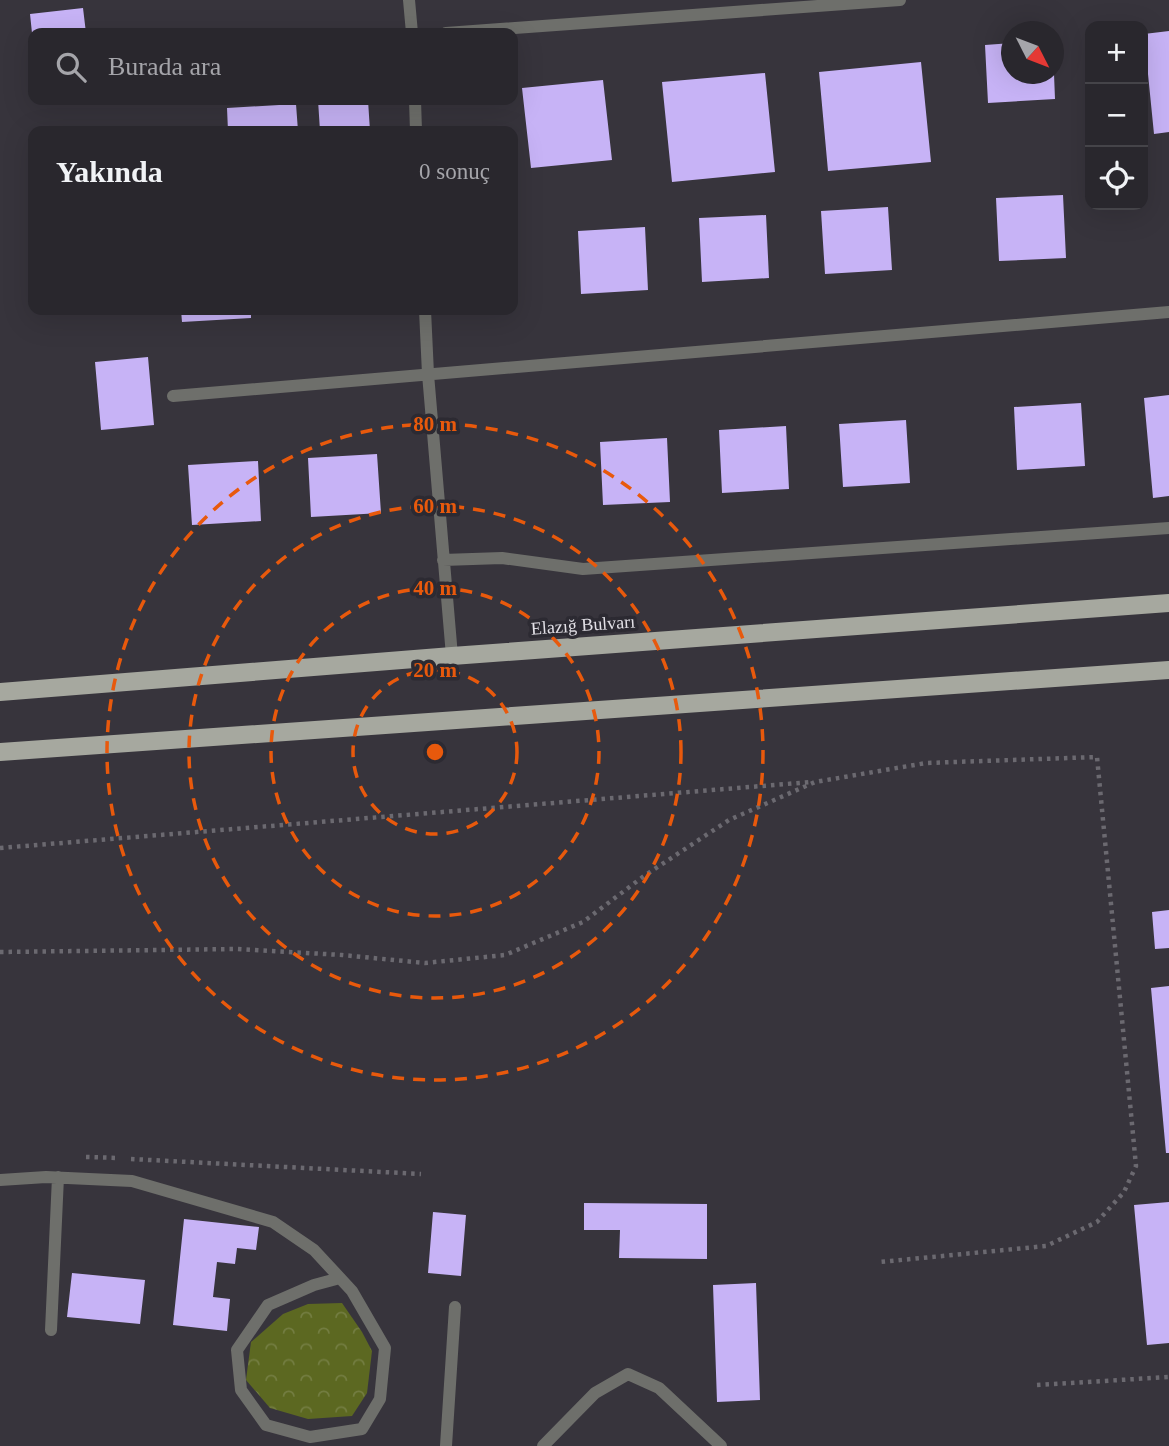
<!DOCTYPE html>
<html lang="tr">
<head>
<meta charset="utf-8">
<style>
	:root { --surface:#29272d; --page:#312f35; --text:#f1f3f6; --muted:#a5a5aa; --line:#454449 }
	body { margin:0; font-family:"Times New Roman",serif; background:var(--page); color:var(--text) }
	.controls { position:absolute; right:21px; top:21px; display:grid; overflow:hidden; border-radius:14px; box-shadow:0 7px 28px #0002 }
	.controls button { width:63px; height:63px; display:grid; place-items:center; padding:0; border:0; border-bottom:2px solid var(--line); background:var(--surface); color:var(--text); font:35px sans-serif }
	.compass { position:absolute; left:1001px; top:21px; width:63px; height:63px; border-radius:50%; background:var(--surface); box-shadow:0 7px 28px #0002; rotate:132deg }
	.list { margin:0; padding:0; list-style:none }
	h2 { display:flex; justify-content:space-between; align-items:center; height:91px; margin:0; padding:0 28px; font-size:30px }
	h2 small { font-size:23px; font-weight:400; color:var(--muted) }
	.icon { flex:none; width:38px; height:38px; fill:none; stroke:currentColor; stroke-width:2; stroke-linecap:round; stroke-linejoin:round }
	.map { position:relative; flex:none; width:1169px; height:1446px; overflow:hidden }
	.search { position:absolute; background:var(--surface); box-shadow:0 7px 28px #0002; left:28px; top:28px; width:490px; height:77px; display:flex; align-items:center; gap:18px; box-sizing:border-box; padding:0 24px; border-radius:14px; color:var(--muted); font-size:26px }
	.panel { position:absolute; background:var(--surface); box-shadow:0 7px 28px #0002; left:28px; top:126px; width:490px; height:189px; border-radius:14px }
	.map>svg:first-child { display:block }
	.forest { fill:url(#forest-crowns) }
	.building { fill:#c7b3f6 }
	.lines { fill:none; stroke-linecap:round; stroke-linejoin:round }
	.path { stroke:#6b6970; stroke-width:4.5; stroke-dasharray:3.5 5; stroke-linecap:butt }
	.service { stroke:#6e6f6b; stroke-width:12 }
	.primary { stroke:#a6a89f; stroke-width:18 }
	.ring { fill:none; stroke:#e8590c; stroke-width:3.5; stroke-dasharray:12 9 }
	.labels { text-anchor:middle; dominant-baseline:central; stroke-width:7; stroke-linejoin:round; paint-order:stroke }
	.street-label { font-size:18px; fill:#e2e0e6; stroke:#2c2a32 }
	.centre { fill:#e8590c; stroke:#2c2a32; stroke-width:3.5 }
	.ring-label { font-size:21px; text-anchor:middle; font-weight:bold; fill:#e8590c; stroke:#2c2a32; stroke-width:7; stroke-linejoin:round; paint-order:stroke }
</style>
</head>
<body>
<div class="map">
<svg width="1169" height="1446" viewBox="0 0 1169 1446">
	<defs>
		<pattern id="forest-crowns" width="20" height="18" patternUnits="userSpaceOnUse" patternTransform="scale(1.75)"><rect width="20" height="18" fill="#5c6821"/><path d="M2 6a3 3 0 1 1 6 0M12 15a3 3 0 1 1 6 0" fill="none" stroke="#737d41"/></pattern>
	</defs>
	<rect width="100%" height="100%" fill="#37343c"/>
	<path class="forest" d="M342,1303L362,1332L372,1351L367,1393L352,1416L308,1419L270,1408L246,1380L251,1342L283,1314L308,1304Z"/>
	<path class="building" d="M83,8L86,33H32L30,14Z
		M1169,31V132L1154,134L1144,34Z
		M1012,43V74H1054L1055,99L988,103L985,45Z
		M921,62L931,162L828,171L819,72Z
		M765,73L775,172L672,182L662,82Z
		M603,80L612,160L531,168L522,88Z
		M318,100H368L370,131H320Z
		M296,104L298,131H228L227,108Z
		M1063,195L1066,258L999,261L996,198Z
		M888,207L892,270L825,274L821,211Z
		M766,215L769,278L702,282L699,218Z
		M645,227L648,290L581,294L578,231Z
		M181,310H251V318L182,322Z
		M148,357L154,425L101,430L95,362Z
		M1169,395V496L1153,498L1144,398Z
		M1081,403L1085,466L1017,470L1014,407Z
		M906,420L910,483L843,487L839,424Z
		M786,426L789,489L722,493L719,430Z
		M667,438L670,502L603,505L600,442Z
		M377,454L381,513L311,517L308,458Z
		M258,461L261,521L192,525L188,465Z
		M1169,910V948L1155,949L1152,912Z
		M1169,986V1153H1166L1151,988Z
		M1169,1202V1343L1147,1345L1134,1205Z
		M584,1203L707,1204V1259L619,1258L620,1230H584Z
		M433,1212L466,1215L461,1276L428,1273Z
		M184,1219L259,1227L256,1250L237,1248L235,1264L217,1262L213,1297L230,1299L227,1331L173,1325Z
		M72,1273L145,1280L140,1324L67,1317Z
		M756,1283L760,1400L717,1402L713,1285Z"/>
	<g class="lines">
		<path class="path" d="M0,848L811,782
			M0,952L237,949L342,955L425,963L505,955L583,922L644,876L729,820L815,782L926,763L1097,757L1136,1166L1124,1192L1097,1222L1046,1246L880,1262
			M86,1157L119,1158
			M131,1159L421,1174
			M1037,1385L1169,1377"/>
		<path class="service" d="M409,0L412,33
			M446,33L900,0
			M415,100L416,131
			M425,310L428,374L452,656
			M173,396L1169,312
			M443,560L502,558L583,569L1169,528
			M0,1180L46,1177L132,1181L273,1222L314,1250L352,1291L385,1348L380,1399L362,1429L310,1437L266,1425L241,1390L237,1350L268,1305L314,1285L340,1278
			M51,1330L58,1177
			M446,1446L455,1307
			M543,1446L595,1393L628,1374L659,1388L721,1446"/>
		<path class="primary" d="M0,692L452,656L1169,603
			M0,752L1169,670"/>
	</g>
	<g class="ring">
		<circle cx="435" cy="752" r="82"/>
		<circle cx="435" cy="752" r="164"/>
		<circle cx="435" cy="752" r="246"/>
		<circle cx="435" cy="752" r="328"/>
	</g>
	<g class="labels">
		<g class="street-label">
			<text transform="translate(583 625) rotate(-4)">Elazığ Bulvarı</text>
		</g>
	</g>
	<circle cx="435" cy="752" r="10" class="centre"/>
	<g class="ring-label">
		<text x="435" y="431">80 m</text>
		<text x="435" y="513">60 m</text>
		<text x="435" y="595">40 m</text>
		<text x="435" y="677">20 m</text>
	</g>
</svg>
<div class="controls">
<button>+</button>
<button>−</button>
<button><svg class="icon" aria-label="locate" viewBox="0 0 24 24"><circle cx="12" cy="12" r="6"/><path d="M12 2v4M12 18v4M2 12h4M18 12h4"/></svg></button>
</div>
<svg class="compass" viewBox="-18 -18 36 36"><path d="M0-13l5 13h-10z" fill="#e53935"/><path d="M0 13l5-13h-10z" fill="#a5a5aa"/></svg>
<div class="search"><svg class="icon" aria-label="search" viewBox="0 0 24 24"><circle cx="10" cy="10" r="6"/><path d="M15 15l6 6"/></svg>Burada ara</div>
<section class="panel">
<h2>Yakında<small>0 sonuç</small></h2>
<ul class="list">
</ul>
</section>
</div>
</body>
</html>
